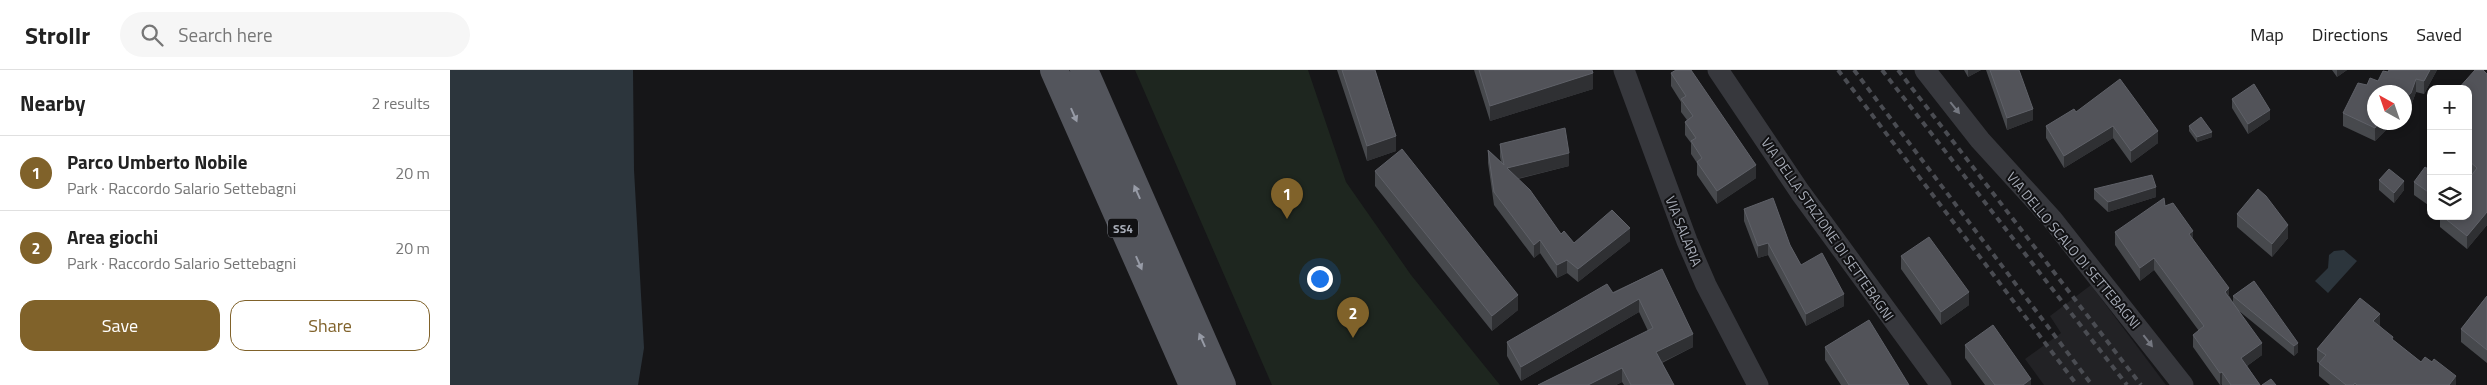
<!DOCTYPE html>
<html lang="en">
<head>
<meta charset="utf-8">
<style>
	:root { --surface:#fff; --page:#f6f6f6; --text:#222; --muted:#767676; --line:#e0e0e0; --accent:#80622a }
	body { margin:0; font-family:"Titillium Web",sans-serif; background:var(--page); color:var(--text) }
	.controls { position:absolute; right:15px; top:15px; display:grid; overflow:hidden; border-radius:10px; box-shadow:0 2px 8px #0003 }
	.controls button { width:45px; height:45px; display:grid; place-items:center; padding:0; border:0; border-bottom:1px solid var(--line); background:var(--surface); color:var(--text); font:25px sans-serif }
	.compass { position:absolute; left:1917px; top:15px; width:45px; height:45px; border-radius:50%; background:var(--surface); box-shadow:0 2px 8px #0003; rotate:320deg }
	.you { position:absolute; left:869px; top:208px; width:18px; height:18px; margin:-12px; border:4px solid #fff; border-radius:50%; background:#1a73e8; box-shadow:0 0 0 8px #1a73e833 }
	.badge { display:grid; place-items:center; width:32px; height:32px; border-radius:50%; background:var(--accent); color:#fff; font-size:16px; font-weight:700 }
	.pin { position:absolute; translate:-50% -41px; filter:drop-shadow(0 1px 2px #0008) }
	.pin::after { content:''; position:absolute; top:26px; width:18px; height:15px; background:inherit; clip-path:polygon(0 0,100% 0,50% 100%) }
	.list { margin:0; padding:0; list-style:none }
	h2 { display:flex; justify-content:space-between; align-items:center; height:65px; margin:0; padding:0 20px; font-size:21px }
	h2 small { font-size:16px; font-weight:400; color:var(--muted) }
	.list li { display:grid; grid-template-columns:32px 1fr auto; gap:15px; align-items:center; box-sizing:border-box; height:75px; padding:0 20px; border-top:1px solid var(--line) }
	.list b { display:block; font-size:19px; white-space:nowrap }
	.list p { margin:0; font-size:16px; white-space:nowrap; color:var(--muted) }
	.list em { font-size:16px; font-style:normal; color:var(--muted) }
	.actions { display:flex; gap:10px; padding:15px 20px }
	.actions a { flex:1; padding:11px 0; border:1px solid var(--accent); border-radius:15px; text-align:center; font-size:18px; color:var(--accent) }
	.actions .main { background:var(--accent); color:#fff }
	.icon { flex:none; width:28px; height:28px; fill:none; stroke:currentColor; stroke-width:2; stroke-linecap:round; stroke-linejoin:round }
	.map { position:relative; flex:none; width:2037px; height:315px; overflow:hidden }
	header { display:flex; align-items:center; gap:30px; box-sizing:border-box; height:70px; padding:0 25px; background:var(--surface); border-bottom:1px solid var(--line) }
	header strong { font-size:24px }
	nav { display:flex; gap:28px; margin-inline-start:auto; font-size:18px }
	.search { width:350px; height:45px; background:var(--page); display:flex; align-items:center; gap:12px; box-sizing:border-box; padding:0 18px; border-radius:28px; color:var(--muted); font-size:19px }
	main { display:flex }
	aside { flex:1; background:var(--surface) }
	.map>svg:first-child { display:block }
	.built { fill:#222225 }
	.green { fill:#1e261f }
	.water { fill:#2c353c }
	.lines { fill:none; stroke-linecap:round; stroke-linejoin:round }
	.minor { stroke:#37383d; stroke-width:21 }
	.major { stroke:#53555c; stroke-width:28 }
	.rail { stroke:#4a4c52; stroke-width:4; stroke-dasharray:6 5; stroke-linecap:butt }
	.wall { fill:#47494d }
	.shaded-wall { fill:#2f3033 }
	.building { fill:#525359; stroke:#5f6168 }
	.oneway { fill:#757881 }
	.oneway2 { fill:#979ba6 }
	.labels { text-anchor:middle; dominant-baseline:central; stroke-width:4; stroke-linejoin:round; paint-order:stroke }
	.shield { fill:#111113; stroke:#7b7e86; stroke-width:1 }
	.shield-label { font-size:12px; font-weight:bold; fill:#a8adb8 }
	.street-label { font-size:14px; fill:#a8adb8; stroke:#111113 }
</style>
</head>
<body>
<header>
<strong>Strollr</strong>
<div class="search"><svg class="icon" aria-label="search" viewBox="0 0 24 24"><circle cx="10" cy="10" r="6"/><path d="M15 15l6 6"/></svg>Search here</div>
<nav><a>Map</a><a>Directions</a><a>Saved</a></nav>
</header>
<main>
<aside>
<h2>Nearby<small>2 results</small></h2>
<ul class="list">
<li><span class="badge">1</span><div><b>Parco Umberto Nobile</b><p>Park · Raccordo Salario Settebagni</p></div><em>20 m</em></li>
<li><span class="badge">2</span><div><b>Area giochi</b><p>Park · Raccordo Salario Settebagni</p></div><em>20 m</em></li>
</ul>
<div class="actions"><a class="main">Save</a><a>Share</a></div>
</aside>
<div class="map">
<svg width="2037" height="315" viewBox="0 0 2037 315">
	<rect width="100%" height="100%" fill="#161618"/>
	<path class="built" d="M1641,215L1716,315H1594L1575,289L1611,263L1600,246Z"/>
	<path class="green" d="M685,0H858L896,112L961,205L1050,315H822Z"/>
	<path class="water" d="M0,0H183L184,100L194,278L188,315H0Z
		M1894,180L1907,191L1878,223L1865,211L1878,198L1879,185L1884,181Z"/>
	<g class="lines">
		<path class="minor" d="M1174,0L1237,171L1256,215L1308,315
			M1268,0L1350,122L1491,315
			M1475,0L1530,70L1602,149L1733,315"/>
		<path class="major" d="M604,0L743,315
			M634,0L772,315"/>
		<path class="rail" d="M1388,0L1627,315
			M1404,0L1642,315
			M1432,0L1677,315
			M1448,0L1691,315"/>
	</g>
	<path class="wall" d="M887,0H925L946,81L917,91Z
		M1024,0H1142L1143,19L1040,51Z
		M1514,0H1531L1518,7Z
		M1536,0H1569L1583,50L1557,60Z
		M1882,0H1897L1887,7Z
		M1939,0H1987L1974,24L1966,22L1961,36L1954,42V22L1944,52L1925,71L1893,56V43L1917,15L1928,11L1938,2Z
		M1221,3L1306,108L1267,134L1247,105V93L1241,84V73L1235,65V52L1237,50L1231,42V32L1221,16Z
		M2037,4V155L2017,179L1990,157V146H2018L2022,106L2018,103V19Z
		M1782,29L1820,49L1798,64L1782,38Z
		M1626,42L1708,73L1681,93L1663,68L1614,98L1596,68V56Z
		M1981,49V67L1978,65V52Z
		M1739,56L1762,67L1747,72L1739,61Z
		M1050,74L1119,96L1068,109L1111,164L1124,173L1180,171L1128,212L1117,203L1107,208L1090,183L1084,188L1044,135L1038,93V80L1051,92L1050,87Z
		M925,101L1068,240L1042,261L925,116Z
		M1981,101V137L1964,125V112Z
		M1929,110L1954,120L1944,133L1929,120Z
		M1644,119L1706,127L1658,142L1644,129Z
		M1294,139L1340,175L1351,195L1394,236L1356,256L1318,185L1308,188L1294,151Z
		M1787,144L1838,168L1822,187L1787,157Z
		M1665,162L1743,169L1783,232V226L1804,211L1848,282L1844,286L1789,241L1812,285L1797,296L1810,315H1772V314L1770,315L1743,277V265L1749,261L1704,200L1690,211L1665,175Z
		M1451,186L1519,235L1491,255L1451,199Z
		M1212,199L1243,277L1212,293L1224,315H1174L1172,312L1166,315H1088L1198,261L1189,242L1071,311L1057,286V272Z
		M2037,226V293L2011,272V259Z
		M1930,256L1943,270L1971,292L2006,315H1880L1869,306V293L1867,292V279Z
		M1515,275L1581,315H1535L1515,288Z
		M1375,277L1459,315H1391L1375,290Z"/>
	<path class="shaded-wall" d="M1518,0H1531L1518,7Z
		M1887,0H1897L1887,7Z
		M1980,0H1987L1974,24V11Z
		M1143,3V19L1040,51V36Z
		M1966,9V22L1961,36L1954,42V29Z
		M1583,39V50L1557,60V48Z
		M1820,40V49L1798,64V54Z
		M1930,52H1944L1925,71V58Z
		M1663,56V68L1614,98V86Z
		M1708,61V73L1681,93V81Z
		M1762,62V67L1747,72V67Z
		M946,66V81L917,91V76Z
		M1119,83V96L1057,111V98Z
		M1306,95V108L1267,134V121Z
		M1954,111V120L1944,133V123Z
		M1706,117V127L1658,142V132Z
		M2037,142V155L2017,179V166Z
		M1838,155V168L1822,187V174Z
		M1180,158V171L1128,212V199Z
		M1743,161V173L1739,164Z
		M1090,170V183L1084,188V175Z
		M1318,173V185L1308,188V176Z
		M1704,188V200L1690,211V198Z
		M1117,190V203L1107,208V195Z
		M1779,218V230L1775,222Z
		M1519,222V235L1491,255V242Z
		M1394,224V236L1356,256V244Z
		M1068,225V240L1042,261V246Z
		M1189,229V242L1071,311V297Z
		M1930,244V257L1923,251Z
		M1243,264V277L1206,295V282Z
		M1812,273V285L1791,300V288Z
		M1848,273V282L1844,286V276Z
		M1172,298V312L1166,315H1138Z
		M1772,302V314L1770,315V303Z
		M2006,306V315H1999Z
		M1581,309V315H1573Z"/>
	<path class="building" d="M892,0H925L946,66L917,76Z
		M1029,0H1142L1143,3L1040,36Z
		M1226,0H1241L1306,95L1267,121L1247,92L1252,88L1241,71L1246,68L1235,52L1243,46L1231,29L1236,26L1221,3Z
		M1540,0H1569L1583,39L1557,48Z
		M1939,0H1980L1974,11L1966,9L1961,23L1954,29V22H1924V52H1930L1925,58L1893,43L1908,13L1917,15L1920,8L1928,11L1933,1L1938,2Z
		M2025,0H2033L2037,4V142L2017,166L1992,146H2018V110L2027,98L2018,90V19H2008Z
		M1670,9L1708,61L1681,81L1663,56L1614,86L1596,56L1624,39L1626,42Z
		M1804,14L1820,40L1798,54L1782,29Z
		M1751,47L1762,62L1747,67L1739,56Z
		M1115,58L1119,83L1057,98L1080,120L1111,164L1114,161L1124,173L1162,140L1180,158L1128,199L1117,190L1107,195L1090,170L1084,175L1044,122L1038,80L1054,95L1050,74Z
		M952,79L1068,225L1042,246L925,101Z
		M1975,97L1981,101V124L1964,112Z
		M1939,99L1954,111L1944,123L1929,110Z
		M1702,105L1706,117L1658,132L1644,119Z
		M1808,119L1816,126L1838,155L1822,174L1787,144Z
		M1323,128L1340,175L1351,195L1372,183L1394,224L1356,244L1318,173L1308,176L1294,139Z
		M1714,128L1715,136L1723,133L1743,161L1739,164L1779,218L1775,222L1812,273L1791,288L1810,315H1781L1772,302L1770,303L1743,265L1754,256L1704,188L1690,198L1665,162Z
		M1479,167L1519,222L1491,242L1451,186Z
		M1212,199L1243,264L1206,282L1224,315H1181L1172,298L1138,315H1088L1203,258L1189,229L1071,297L1057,272L1157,214L1163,223Z
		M1804,211L1848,273L1844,276L1783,226Z
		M2037,226V280L2011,259Z
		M1910,228L1930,244L1923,251L1943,267L1942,269L1971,292L1975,287L1982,292L1984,289L2006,306L1999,315H1907L1905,313L1903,315H1896L1869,293L1876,285L1867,279Z
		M1419,250L1459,315H1399L1375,277Z
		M1543,255L1581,309L1573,315H1545L1515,275Z
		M1821,309L1826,315H1812Z"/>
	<defs><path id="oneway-solid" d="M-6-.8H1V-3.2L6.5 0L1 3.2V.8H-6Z" transform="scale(1.25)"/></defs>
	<g class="oneway">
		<use href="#oneway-solid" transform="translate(1505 38) rotate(51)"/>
		<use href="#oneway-solid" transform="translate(1698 271) rotate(52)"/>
	</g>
	<g class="oneway2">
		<use href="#oneway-solid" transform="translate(624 45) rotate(66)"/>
		<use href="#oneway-solid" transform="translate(687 122) rotate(-114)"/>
		<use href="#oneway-solid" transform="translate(689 193) rotate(66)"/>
		<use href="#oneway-solid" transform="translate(752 270) rotate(-114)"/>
	</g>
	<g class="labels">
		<rect class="shield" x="658" y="148.5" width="30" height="19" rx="4"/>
		<g class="shield-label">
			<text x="673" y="158">SS4</text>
		</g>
		<g class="street-label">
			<text transform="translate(1378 159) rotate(55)">VIA DELLA STAZIONE DI SETTEBAGNI</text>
			<text transform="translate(1234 161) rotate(68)">VIA SALARIA</text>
			<text transform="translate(1624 180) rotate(50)">VIA DELLO SCALO DI SETTEBAGNI</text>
		</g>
	</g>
</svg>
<div class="controls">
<button>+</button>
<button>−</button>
<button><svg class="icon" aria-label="layers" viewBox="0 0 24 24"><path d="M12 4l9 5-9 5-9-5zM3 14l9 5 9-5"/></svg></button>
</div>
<svg class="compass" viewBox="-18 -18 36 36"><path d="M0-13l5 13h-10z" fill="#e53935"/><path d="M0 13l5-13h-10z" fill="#767676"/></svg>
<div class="you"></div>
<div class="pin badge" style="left:837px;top:149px">1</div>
<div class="pin badge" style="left:903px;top:268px">2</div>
</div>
</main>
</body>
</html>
